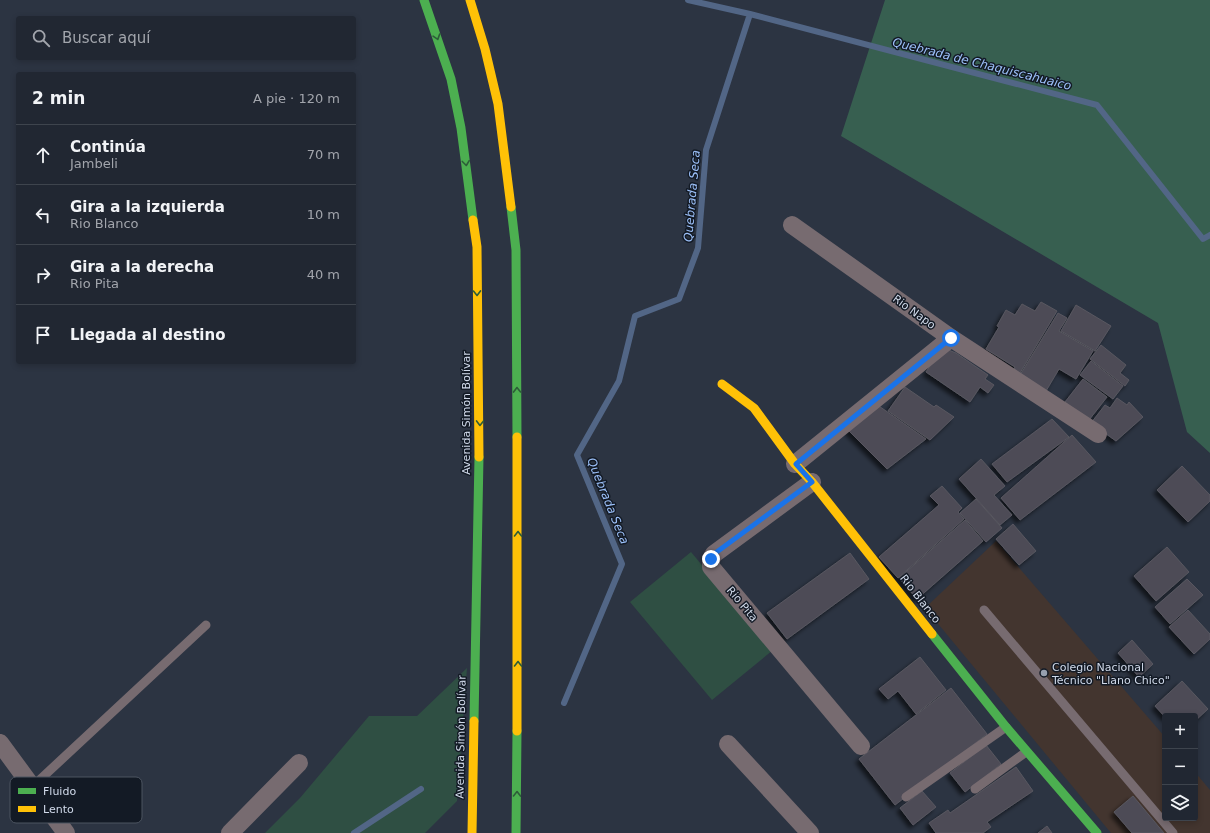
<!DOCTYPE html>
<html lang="es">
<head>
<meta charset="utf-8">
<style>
	:root { --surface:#212732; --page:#292f3a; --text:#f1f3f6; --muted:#a2a5ac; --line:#3e444d }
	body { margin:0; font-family:"DejaVu Sans",sans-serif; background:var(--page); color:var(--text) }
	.controls { position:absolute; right:12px; bottom:12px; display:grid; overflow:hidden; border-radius:4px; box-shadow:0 2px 6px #0003 }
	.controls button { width:36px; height:36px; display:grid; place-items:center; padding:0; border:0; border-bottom:1px solid var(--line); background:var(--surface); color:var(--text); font:20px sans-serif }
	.stop { position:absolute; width:12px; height:12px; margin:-9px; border:3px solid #1a73e8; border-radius:50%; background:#fff }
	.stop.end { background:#1a73e8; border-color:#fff; box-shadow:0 1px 4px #0008 }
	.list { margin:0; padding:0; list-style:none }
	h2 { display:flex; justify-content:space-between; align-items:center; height:52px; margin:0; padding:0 16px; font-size:17px }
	h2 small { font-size:13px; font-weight:400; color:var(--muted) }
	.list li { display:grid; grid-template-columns:26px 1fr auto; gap:12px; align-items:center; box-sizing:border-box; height:60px; padding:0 16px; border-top:1px solid var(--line) }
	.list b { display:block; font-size:15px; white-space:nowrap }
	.list p { margin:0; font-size:13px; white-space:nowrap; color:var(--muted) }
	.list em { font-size:13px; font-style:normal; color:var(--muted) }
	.icon { flex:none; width:22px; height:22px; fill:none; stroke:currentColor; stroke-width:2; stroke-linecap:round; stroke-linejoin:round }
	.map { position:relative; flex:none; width:1210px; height:833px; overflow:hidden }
	.search { position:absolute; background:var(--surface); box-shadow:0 2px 6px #0003; left:16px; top:16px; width:340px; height:44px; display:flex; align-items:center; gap:10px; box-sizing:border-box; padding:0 14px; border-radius:4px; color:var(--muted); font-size:15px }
	.panel { position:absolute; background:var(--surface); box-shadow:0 2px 6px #0003; left:16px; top:72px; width:340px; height:292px; border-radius:4px }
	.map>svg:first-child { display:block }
	.education { fill:#43352f }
	.green { fill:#2f4f43 }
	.forest { fill:#375f50 }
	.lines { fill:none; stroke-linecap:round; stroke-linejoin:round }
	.stream { stroke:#526686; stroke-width:6 }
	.building { fill:#4e4c56; stroke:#585760; filter:url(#shadow) }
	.lane { stroke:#776b70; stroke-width:9 }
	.street { stroke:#776b70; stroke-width:18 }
	.fast { stroke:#4caf50; stroke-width:9 }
	.slow { stroke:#ffc107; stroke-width:9 }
	.oneway { stroke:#2d5d38 }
	.route { stroke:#1a73e8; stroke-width:5 }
	.poi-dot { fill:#97a0af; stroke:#131a25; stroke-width:1.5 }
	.labels { text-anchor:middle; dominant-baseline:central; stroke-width:3; stroke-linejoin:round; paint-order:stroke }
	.street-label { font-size:11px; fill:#d1daea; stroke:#131a25 }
	.poi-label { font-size:11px; fill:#d1daea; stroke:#131a25; text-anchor:start }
	.water-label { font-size:12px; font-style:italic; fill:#9cc0f9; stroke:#131a25 }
	.key { fill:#131a25; stroke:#4c5460; stroke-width:1 }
	.key-label { font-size:11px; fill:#d1daea }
</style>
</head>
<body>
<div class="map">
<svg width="1210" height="833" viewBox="0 0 1210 833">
	<defs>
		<filter id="shadow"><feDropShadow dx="-3.5" dy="3.5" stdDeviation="2" flood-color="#0009"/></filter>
	</defs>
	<rect width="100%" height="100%" fill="#2c3442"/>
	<path class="education" d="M996,541L1165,737V818H1195V772L1210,790V833H1111L925,608Z"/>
	<path class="green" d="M691,552L773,650L712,700L630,602Z
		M467,668L457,801L425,833H265L300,798L369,716H417Z"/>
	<path class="forest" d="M885,0H1210V453L1187,432L1158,323L841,136Z"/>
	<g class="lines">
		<path class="stream" d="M688,0L750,14L1097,105L1203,239L1210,235
			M564,703L622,564L577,455L619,381L635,316L679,299L698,248L706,150L750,14
			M354,833L421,789"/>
	</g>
	<path class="building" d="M1041,302L1057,311L1020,373L1014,369L1015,367L986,349L999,327L997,326L1006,310L1015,315L1022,304L1035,311Z
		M1076,305L1111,326L1095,351L1061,331Z
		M1058,313L1067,318L1059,331L1093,351L1076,379L1059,369L1046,391L1020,375Z
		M1101,345L1126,365L1120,373L1129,380L1125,386L1090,359Z
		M946,349L956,353L988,375L985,379L994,385L988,393L980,387L970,402L926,372L941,350Z
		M1091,361L1123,386L1113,399L1080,375Z
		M1083,379L1107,397L1089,420L1065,402Z
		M905,387L934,407L936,405L954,417L930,440L888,411Z
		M1117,398L1127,405L1129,402L1143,417L1116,441L1091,423L1105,405L1110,408Z
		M876,404L926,439L887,469L847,429Z
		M1052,419L1069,437L1007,482L992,464Z
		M1072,435L1096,462L1020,520L1001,498Z
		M981,459L1005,486L994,495L1012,515L1000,525L959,479Z
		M1182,466L1210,495V501L1188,522L1157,490Z
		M942,486L962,508L958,512L964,519L898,578L879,557L939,505L930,496Z
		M976,499L1002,528L986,542L960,513Z
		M965,520L983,541L917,599L899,578Z
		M1013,524L1036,551L1019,565L996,539Z
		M1167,547L1189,572L1156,601L1134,576Z
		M850,553L869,579L787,639L767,613Z
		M1187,579L1203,595L1170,624L1155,607Z
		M1188,610L1210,634V639L1194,654L1169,627Z
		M1132,640L1153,664L1139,677L1118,653Z
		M920,657L946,690L916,714L898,691L888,699L879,689Z
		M1182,681L1208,709L1195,721V716L1165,717L1155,706Z
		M951,688L987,734L895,805L859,759Z
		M986,745L1001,764L965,792L950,773Z
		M1016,767L1033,791L987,822L991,827L983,833H936L929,823L948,810L950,813Z
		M922,791L936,807L913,825L900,808Z
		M1133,796L1164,833H1132L1114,812Z
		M1047,826L1052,833H1038Z"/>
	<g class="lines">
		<path class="lane" d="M984,610L1173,833
			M32,787L206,625
			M975,789L1026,752
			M906,797L1006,727"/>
		<path class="street" d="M792,225L951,338L1098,434
			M795,464L951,338
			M812,482L714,554L711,559V567L861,746
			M0,743L66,833
			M728,744L810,833
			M230,833L299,763"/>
		<path class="fast" d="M424,0L451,79L461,128L473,220
			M511,207L516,250L517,437
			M932,634L1006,727L1097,833
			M474,721L479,457
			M516,833L517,731"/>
		<path class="slow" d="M470,0L485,49L498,104L511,207
			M473,220L477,247L479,457
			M722,384L754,408L795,464L812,482L932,634
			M517,731V437
			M472,833L474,721"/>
	</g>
	<defs><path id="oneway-chevron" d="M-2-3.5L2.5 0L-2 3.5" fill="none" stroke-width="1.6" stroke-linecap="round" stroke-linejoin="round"/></defs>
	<g class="oneway">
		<use href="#oneway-chevron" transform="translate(437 37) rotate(72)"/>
		<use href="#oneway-chevron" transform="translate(466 163) rotate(83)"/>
		<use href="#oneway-chevron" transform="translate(477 293) rotate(89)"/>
		<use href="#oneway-chevron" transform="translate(517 390) rotate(-91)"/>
		<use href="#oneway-chevron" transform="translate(480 423) rotate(91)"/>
		<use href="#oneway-chevron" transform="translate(518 534) rotate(-90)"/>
		<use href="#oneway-chevron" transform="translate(518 664) rotate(-90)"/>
		<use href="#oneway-chevron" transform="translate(517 794) rotate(-89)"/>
	</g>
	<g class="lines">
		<path class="route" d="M711,559L714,554L812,482L796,464L951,338"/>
	</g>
	<circle class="poi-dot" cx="1044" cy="673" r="4"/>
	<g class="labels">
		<g class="street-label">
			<text transform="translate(914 312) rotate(36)">Rio Napo</text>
			<text transform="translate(466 413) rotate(-90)">Avenida Simón Bolívar</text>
			<text transform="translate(920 599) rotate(52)">Rio Blanco</text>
			<text transform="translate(742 604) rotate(50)">Rio Pita</text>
			<text transform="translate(461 737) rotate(-89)">Avenida Simón Bolívar</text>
		</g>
		<g class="poi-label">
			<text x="1052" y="667">Colegio Nacional<tspan x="1052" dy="13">Técnico "Llano Chico"</tspan></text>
		</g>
		<g class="water-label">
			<text transform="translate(982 64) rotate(14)">Quebrada de Chaquiscahuaico</text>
			<text transform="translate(692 196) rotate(-85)">Quebrada Seca</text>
			<text transform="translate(608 501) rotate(68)">Quebrada Seca</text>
		</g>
	</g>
	<rect x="10" y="777" width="132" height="46" rx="6" class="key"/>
	<rect x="18" y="788" width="18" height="6" fill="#4caf50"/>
	<rect x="18" y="806" width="18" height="6" fill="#ffc107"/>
	<g class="key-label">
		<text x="43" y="795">Fluido</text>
		<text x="43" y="813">Lento</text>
	</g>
</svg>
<div class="controls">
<button>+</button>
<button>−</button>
<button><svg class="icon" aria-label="layers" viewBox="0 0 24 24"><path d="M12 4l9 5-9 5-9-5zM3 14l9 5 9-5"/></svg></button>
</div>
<div class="stop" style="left:951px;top:338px"></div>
<div class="stop end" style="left:711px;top:559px"></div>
<div class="search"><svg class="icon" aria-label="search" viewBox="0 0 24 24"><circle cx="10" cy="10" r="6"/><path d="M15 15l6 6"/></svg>Buscar aquí</div>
<section class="panel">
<h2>2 min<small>A pie · 120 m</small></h2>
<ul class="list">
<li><svg class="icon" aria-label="ahead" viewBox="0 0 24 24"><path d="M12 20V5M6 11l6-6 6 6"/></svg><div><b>Continúa</b><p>Jambeli</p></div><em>70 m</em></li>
<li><svg class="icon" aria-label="left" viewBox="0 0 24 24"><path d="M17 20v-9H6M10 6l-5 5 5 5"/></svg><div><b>Gira a la izquierda</b><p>Rio Blanco</p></div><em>10 m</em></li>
<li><svg class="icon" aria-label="right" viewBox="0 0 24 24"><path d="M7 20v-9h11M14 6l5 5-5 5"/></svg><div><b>Gira a la derecha</b><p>Rio Pita</p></div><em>40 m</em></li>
<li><svg class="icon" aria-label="arrive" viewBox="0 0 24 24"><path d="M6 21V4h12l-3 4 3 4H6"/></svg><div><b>Llegada al destino</b></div></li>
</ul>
</section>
</div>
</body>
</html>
